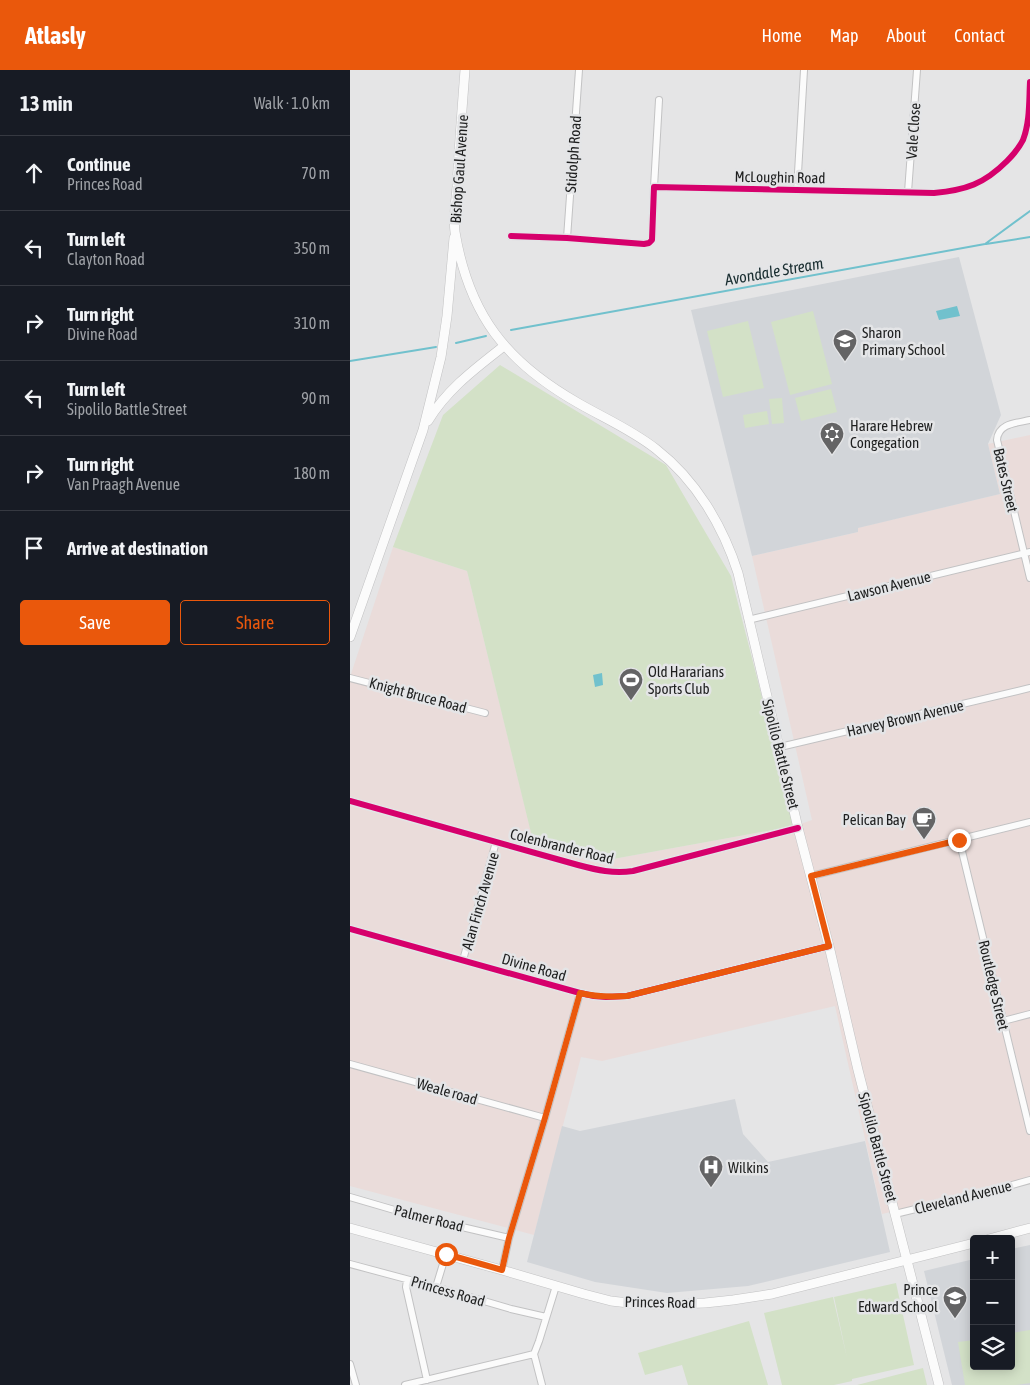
<!DOCTYPE html>
<html lang="en">
<head>
<meta charset="utf-8">
<style>
	:root { --surface:#171b24; --page:#242831; --text:#f1f3f6; --muted:#9ea1a6; --line:#363941; --accent:#ea580c }
	body { margin:0; font-family:"Asap Condensed",sans-serif; background:var(--page); color:var(--text) }
	.controls { position:absolute; right:15px; bottom:15px; display:grid; overflow:hidden; border-radius:5px; box-shadow:0 2px 12px #0003 }
	.controls button { width:45px; height:45px; display:grid; place-items:center; padding:0; border:0; border-bottom:1px solid var(--line); background:var(--surface); color:var(--text); font:25px sans-serif }
	.stop { position:absolute; width:15px; height:15px; margin:-11px; border:4px solid #ea580c; border-radius:50%; background:#fff }
	.stop.end { background:#ea580c; border-color:#fff; box-shadow:0 1px 5px #0008 }
	.list { margin:0; padding:0; list-style:none }
	h2 { display:flex; justify-content:space-between; align-items:center; height:65px; margin:0; padding:0 20px; font-size:21px }
	h2 small { font-size:16px; font-weight:400; color:var(--muted) }
	.list li { display:grid; grid-template-columns:32px 1fr auto; gap:15px; align-items:center; box-sizing:border-box; height:75px; padding:0 20px; border-top:1px solid var(--line) }
	.list b { display:block; font-size:19px; white-space:nowrap }
	.list p { margin:0; font-size:16px; white-space:nowrap; color:var(--muted) }
	.list em { font-size:16px; font-style:normal; color:var(--muted) }
	.actions { display:flex; gap:10px; padding:15px 20px }
	.actions a { flex:1; padding:11px 0; border:1px solid var(--accent); border-radius:5px; text-align:center; font-size:18px; color:var(--accent) }
	.actions .main { background:var(--accent); color:#fff }
	.icon { flex:none; width:28px; height:28px; fill:none; stroke:currentColor; stroke-width:2; stroke-linecap:round; stroke-linejoin:round }
	.map { position:relative; flex:none; width:680px; height:1315px; overflow:hidden }
	header { display:flex; align-items:center; gap:30px; box-sizing:border-box; height:70px; padding:0 25px; background:var(--accent); color:#fff }
	header strong { font-size:24px }
	nav { display:flex; gap:28px; margin-inline-start:auto; font-size:18px }
	main { display:flex }
	aside { flex:1; background:var(--surface) }
	.map>svg:first-child { display:block }
	.commercial { fill:#eadcda }
	.built { fill:#d2d5d9 }
	.green { fill:#d3e1c7 }
	.water { fill:#71c1cd }
	.lines { fill:none; stroke-linecap:round; stroke-linejoin:round }
	.stream { stroke:#71c1cd; stroke-width:2 }
	.street-casing { stroke:#c2c2c3; stroke-width:8 }
	.secondary-casing { stroke:#c2c2c3; stroke-width:10 }
	.street { stroke:#fbfbfb; stroke-width:6 }
	.secondary { stroke:#fbfbfb; stroke-width:9 }
	.cycleway-casing { stroke:#e4e5e7; stroke-width:9 }
	.cycleway { stroke:#d6006c; stroke-width:6 }
	.route { stroke:#ea580c; stroke-width:6 }
	.labels { text-anchor:middle; dominant-baseline:central; stroke-width:5; stroke-linejoin:round; paint-order:stroke }
	.street-label { font-size:15px; fill:#1e1f1f; stroke:#e4e5e7 }
	.poi-label { font-size:15px; fill:#1e1f1f; stroke:#e4e5e7; text-anchor:start }
	.water-label { font-size:16px; font-style:italic; fill:#192d30; stroke:#e4e5e7 }
</style>
</head>
<body>
<header>
<strong>Atlasly</strong>
<nav><a>Home</a><a>Map</a><a>About</a><a>Contact</a></nav>
</header>
<main>
<aside>
<h2>13 min<small>Walk · 1.0 km</small></h2>
<ul class="list">
<li><svg class="icon" aria-label="ahead" viewBox="0 0 24 24"><path d="M12 20V5M6 11l6-6 6 6"/></svg><div><b>Continue</b><p>Princes Road</p></div><em>70 m</em></li>
<li><svg class="icon" aria-label="left" viewBox="0 0 24 24"><path d="M17 20v-9H6M10 6l-5 5 5 5"/></svg><div><b>Turn left</b><p>Clayton Road</p></div><em>350 m</em></li>
<li><svg class="icon" aria-label="right" viewBox="0 0 24 24"><path d="M7 20v-9h11M14 6l5 5-5 5"/></svg><div><b>Turn right</b><p>Divine Road</p></div><em>310 m</em></li>
<li><svg class="icon" aria-label="left" viewBox="0 0 24 24"><path d="M17 20v-9H6M10 6l-5 5 5 5"/></svg><div><b>Turn left</b><p>Sipolilo Battle Street</p></div><em>90 m</em></li>
<li><svg class="icon" aria-label="right" viewBox="0 0 24 24"><path d="M7 20v-9h11M14 6l5 5-5 5"/></svg><div><b>Turn right</b><p>Van Praagh Avenue</p></div><em>180 m</em></li>
<li><svg class="icon" aria-label="arrive" viewBox="0 0 24 24"><path d="M6 21V4h12l-3 4 3 4H6"/></svg><div><b>Arrive at destination</b></div></li>
</ul>
<div class="actions"><a class="main">Save</a><a>Share</a></div>
</aside>
<div class="map">
<svg width="680" height="1315" viewBox="0 0 680 1315">
	<rect width="100%" height="100%" fill="#e5e5e6"/>
	<path class="commercial" d="M680,365V1109L532,1144L485,936L252,991L231,987L184,1165L0,1116V607L43,477L117,501L183,770L263,789L445,756L462,750L402,486L508,462L507,458L650,424L638,374Z"/>
	<path class="built" d="M609,187L651,345L638,374L650,424L508,458V462L402,486L341,240Z
		M385,1029L393,1064L418,1092L515,1071L540,1182L398,1216L317,1223L245,1212L177,1192L212,1056L230,1061Z
		M680,1175V1315H602L574,1201L624,1189V1296H661V1179Z"/>
	<path class="green" d="M463,241L482,314L440,325L421,252Z
		M398,251L414,318L373,327L357,261Z
		M150,295L316,395L381,506L445,756L263,789L183,771L117,501L43,477L93,345Z
		M481,319L487,342L451,351L445,328Z
		M432,328L434,353L422,354L419,329Z
		M417,341L419,354L395,358L393,345Z
		M546,1213L564,1295L502,1309V1311L484,1315H432L414,1243L483,1227L497,1288L484,1227Z
		M399,1251L418,1315H338L332,1295L295,1305L288,1283Z
		M680,1260V1313L666,1315H615L608,1272L624,1270V1296H661V1263Z
		M573,1298L577,1315H507Z"/>
	<path class="water" d="M607,236L610,246L589,250L586,241Z
		M252,603L253,615L245,617L243,605Z"/>
	<g class="lines">
		<path class="stream" d="M636,174L680,167
			M161,260L635,174L680,141
			M106,273L136,266
			M0,291L86,277"/>
		<defs>
			<path id="street" d="M304,117L309,30
				M447,120L454,0
				M558,122L567,0
				M161,166L217,168L294,174L299,173L302,170L304,117L584,123C616,120 634,114 657,91C663,85 669,78 673,70C680,52 679,31 680,12
				M217,168L229,0
				M680,350C667,353 648,353 647,370L680,508
				M398,550L680,482
				M0,608L135,643
				M430,677L680,618
				M0,731L228,795C247,800 263,804 283,801L448,758
				M609,769L680,1061
				M461,806L680,752
				M0,859L230,923L244,926L256,927L277,926L479,876
				M113,890L146,772
				M653,951L680,944
				M0,994L195,1048
				M0,1127L65,1146L159,1168
				M545,1144L640,1121L680,1110
				M0,1194L86,1217L161,1239L196,1247
				M152,1200L159,1168L195,1048L230,923
				M57,1210L56,1217L77,1310
				M86,1217L96,1184
				M0,1294L6,1315
				M55,1315L184,1284
				M192,1315L184,1284L189,1271L206,1216"/>
			<path id="secondary" d="M115,0C112,39 109,78 107,117C106,130 103,149 105,162C119,245 156,292 228,333C254,348 282,360 306,379C346,410 373,456 388,503L448,758L479,876L508,1000L589,1315
				M78,351C97,319 126,298 154,276
				M0,567L73,360L91,287L97,246L104,168
				M0,1158L152,1200L234,1224L261,1231L296,1235L355,1233L383,1230L422,1224L624,1173
				M639,1169L680,1158"/>
		</defs>
		<use href="#street" class="street-casing"/>
		<use href="#secondary" class="secondary-casing"/>
		<use href="#street" class="street"/>
		<use href="#secondary" class="secondary"/>
		<defs>
			<path id="cycleway" d="M161,166L217,168L294,174L299,173L302,170L304,117L584,123C616,120 634,114 657,91C663,85 669,78 673,70C680,52 679,31 680,12
				M0,731L228,795C247,800 263,804 283,801L448,758
				M0,859L230,923L244,926L256,927L277,926L479,876"/>
		</defs>
		<use href="#cycleway" class="cycleway-casing"/>
		<use href="#cycleway" class="cycleway"/>
	</g>
	<g class="lines">
		<path class="route" d="M96,1184L152,1200L159,1168L195,1048L230,923C246,927 260,927 277,926L479,876L461,806L609,770"/>
	</g>
	<defs>
		<symbol id="school-pin" viewBox="-11 -11 22 30"><path d="M0 17L-7.5 6A9.5 9.5 0 1 1 7.5 6Z" fill="#646465" stroke="#e4e5e7"/><path d="M0-5L7-2L0 1L-7-2ZM-4 1L0 2.5L4 1V4Q0 6-4 4Z" fill="#fff"/></symbol>
		<symbol id="synagogue-pin" viewBox="-11 -11 22 30"><path d="M0 17L-7.5 6A9.5 9.5 0 1 1 7.5 6Z" fill="#646465" stroke="#e4e5e7"/><path d="M0-6.5L5.6 3.2H-5.6ZM0 6.5L5.6-3.2H-5.6Z" fill="#fff"/></symbol>
		<symbol id="stadium-pin" viewBox="-11 -11 22 30"><path d="M0 17L-7.5 6A9.5 9.5 0 1 1 7.5 6Z" fill="#646465" stroke="#e4e5e7"/><path d="M0-5a6.5 5 0 1 0 0 10a6.5 5 0 1 0 0-10ZM-3.5-1.8h7v3.6h-7Z" fill="#fff"/></symbol>
		<symbol id="cafe-pin" viewBox="-11 -11 22 30"><path d="M0 17L-7.5 6A9.5 9.5 0 1 1 7.5 6Z" fill="#646465" stroke="#e4e5e7"/><path d="M-5.5-4.5H6V0H3Q3 3.5 0 3.5H-2.5Q-5.5 3.5-5.5 0ZM3-3.2v2h1.7v-2ZM-6 4.5H4V6H-6Z" fill="#fff"/></symbol>
		<symbol id="hospital-pin" viewBox="-11 -11 22 30"><path d="M0 17L-7.5 6A9.5 9.5 0 1 1 7.5 6Z" fill="#646465" stroke="#e4e5e7"/><path d="M-5-5h3v3.5h4V-5h3V5h-3V1.5h-4V5h-3Z" fill="#fff"/></symbol>
	</defs>
	<g fill-rule="evenodd">
		<use href="#school-pin" x="481" y="257" width="28" height="38"/>
		<use href="#synagogue-pin" x="468" y="350" width="28" height="38"/>
		<use href="#stadium-pin" x="267" y="596" width="28" height="38"/>
		<use href="#cafe-pin" x="560" y="735" width="28" height="38"/>
		<use href="#hospital-pin" x="347" y="1083" width="28" height="38"/>
		<use href="#school-pin" x="591" y="1214" width="28" height="38"/>
	</g>
	<g class="labels">
		<g class="street-label">
			<text transform="translate(563 61) rotate(-86)">Vale Close</text>
			<text transform="translate(223 84) rotate(-86)">Stidolph Road</text>
			<text transform="translate(109 99) rotate(-86)">Bishop Gaul Avenue</text>
			<text transform="translate(430 107) rotate(1)">McLoughin Road</text>
			<text transform="translate(656 410) rotate(77)">Bates Street</text>
			<text transform="translate(539 516) rotate(-14)">Lawson Avenue</text>
			<text transform="translate(68 625) rotate(15)">Knight Bruce Road</text>
			<text transform="translate(555 648) rotate(-13)">Harvey Brown Avenue</text>
			<text transform="translate(431 684) rotate(76)">Sipolilo Battle Street</text>
			<text transform="translate(212 776) rotate(14)">Colenbrander Road</text>
			<text transform="translate(130 831) rotate(-74)">Alan Finch Avenue</text>
			<text transform="translate(184 897) rotate(16)">Divine Road</text>
			<text transform="translate(644 915) rotate(77)">Routledge Street</text>
			<text transform="translate(97 1021) rotate(16)">Weale road</text>
			<text transform="translate(528 1077) rotate(75)">Sipolilo Battle Street</text>
			<text transform="translate(613 1127) rotate(-14)">Cleveland Avenue</text>
			<text transform="translate(79 1148) rotate(14)">Palmer Road</text>
			<text transform="translate(98 1221) rotate(16)">Princess Road</text>
			<text transform="translate(310 1232) rotate(1)">Princes Road</text>
		</g>
		<g class="poi-label">
			<text x="512" y="262">Sharon<tspan x="512" dy="17">Primary School</tspan></text>
			<text x="500" y="355">Harare Hebrew<tspan x="500" dy="17">Congegation</tspan></text>
			<text x="298" y="601">Old Hararians<tspan x="298" dy="17">Sports Club</tspan></text>
			<text x="556" y="749" text-anchor="end">Pelican Bay</text>
			<text x="378" y="1097">Wilkins</text>
			<text x="588" y="1219" text-anchor="end">Prince<tspan x="588" dy="17">Edward School</tspan></text>
		</g>
		<g class="water-label">
			<text transform="translate(424 201) rotate(-10)">Avondale Stream</text>
		</g>
	</g>
</svg>
<div class="controls">
<button>+</button>
<button>−</button>
<button><svg class="icon" aria-label="layers" viewBox="0 0 24 24"><path d="M12 4l9 5-9 5-9-5zM3 14l9 5 9-5"/></svg></button>
</div>
<div class="stop" style="left:96px;top:1184px"></div>
<div class="stop end" style="left:609px;top:770px"></div>
</div>
</main>
</body>
</html>
